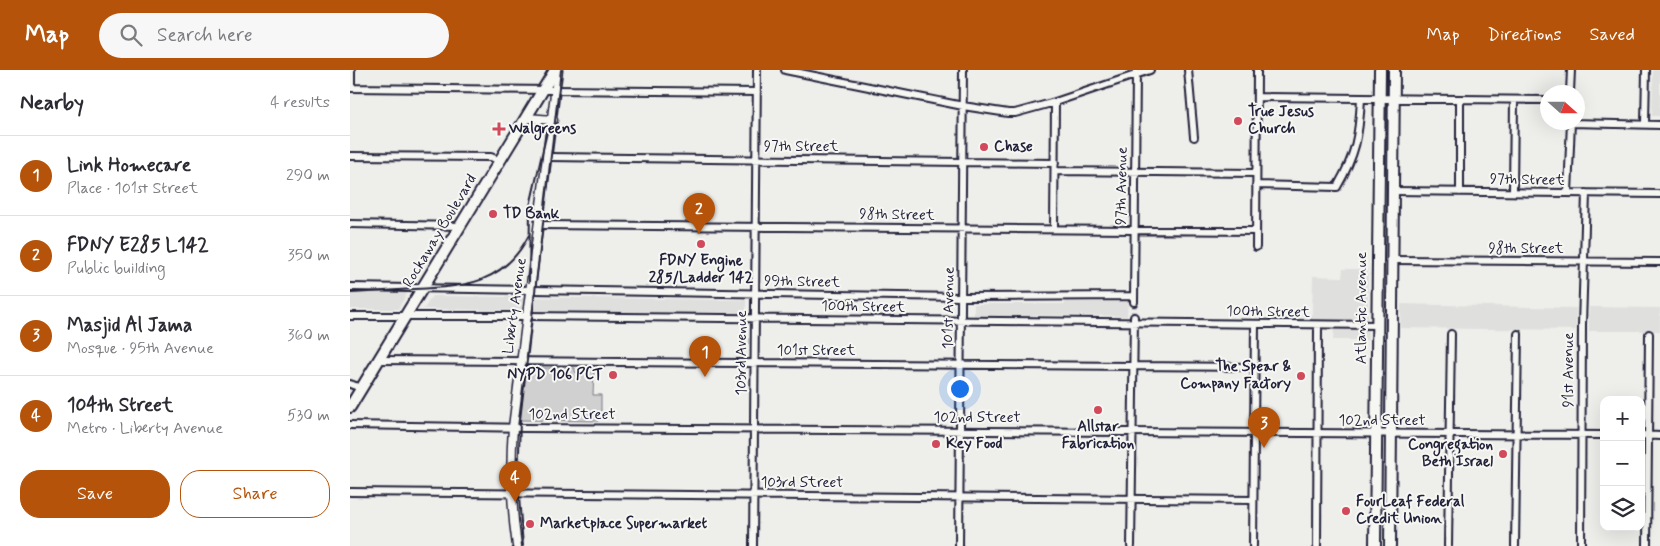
<!DOCTYPE html>
<html lang="en">
<head>
<meta charset="utf-8">
<style>
	:root { --surface:#fff; --page:#f7f7f7; --text:#2b2b33; --muted:#7c7c81; --line:#e1e1e2; --accent:#b45309 }
	body { margin:0; font-family:Mynerve,sans-serif; background:var(--page); color:var(--text) }
	.controls { position:absolute; right:15px; bottom:15px; display:grid; overflow:hidden; border-radius:10px; box-shadow:0 5px 20px #0002 }
	.controls button { width:45px; height:45px; display:grid; place-items:center; padding:0; border:0; border-bottom:1px solid var(--line); background:var(--surface); color:var(--text); font:25px sans-serif }
	.compass { position:absolute; left:1190px; top:15px; width:45px; height:45px; border-radius:50%; background:var(--surface); box-shadow:0 5px 20px #0002; rotate:111deg }
	.you { position:absolute; left:609px; top:318px; width:18px; height:18px; margin:-12px; border:4px solid #fff; border-radius:50%; background:#1a73e8; box-shadow:0 0 0 8px #1a73e833 }
	.badge { display:grid; place-items:center; width:32px; height:32px; border-radius:50%; background:var(--accent); color:#fff; font-size:16px; font-weight:700 }
	.pin { position:absolute; translate:-50% -41px; filter:drop-shadow(0 1px 2px #0008) }
	.pin::after { content:''; position:absolute; top:26px; width:18px; height:15px; background:inherit; clip-path:polygon(0 0,100% 0,50% 100%) }
	.list { margin:0; padding:0; list-style:none }
	h2 { display:flex; justify-content:space-between; align-items:center; height:65px; margin:0; padding:0 20px; font-size:21px }
	h2 small { font-size:16px; font-weight:400; color:var(--muted) }
	.list li { display:grid; grid-template-columns:32px 1fr auto; gap:15px; align-items:center; box-sizing:border-box; height:80px; padding:0 20px; border-top:1px solid var(--line) }
	.list b { display:block; font-size:19px; white-space:nowrap }
	.list p { margin:0; font-size:16px; white-space:nowrap; color:var(--muted) }
	.list em { font-size:16px; font-style:normal; color:var(--muted) }
	.actions { display:flex; gap:10px; padding:15px 20px }
	.actions a { flex:1; padding:11px 0; border:1px solid var(--accent); border-radius:20px; text-align:center; font-size:18px; color:var(--accent) }
	.actions .main { background:var(--accent); color:#fff }
	.icon { flex:none; width:28px; height:28px; fill:none; stroke:currentColor; stroke-width:2; stroke-linecap:round; stroke-linejoin:round }
	.map { position:relative; flex:none; width:1310px; height:476px; overflow:hidden }
	header { display:flex; align-items:center; gap:30px; box-sizing:border-box; height:70px; padding:0 25px; background:var(--accent); color:#fff }
	header strong { font-size:24px }
	nav { display:flex; gap:28px; margin-inline-start:auto; font-size:18px }
	.search { width:350px; height:45px; background:var(--page); display:flex; align-items:center; gap:12px; box-sizing:border-box; padding:0 18px; border-radius:28px; color:var(--muted); font-size:19px }
	main { display:flex }
	aside { flex:1; background:var(--surface) }
	.map>svg:first-child { display:block }
	.built { fill:#dfdfde }
	.green { fill:#d0d0d1; stroke:#797986 }
	.lines { fill:none; stroke-linecap:round; stroke-linejoin:round }
	.minor-tunnel { stroke:#c5c5c8; stroke-width:6; stroke-dasharray:6 3; stroke-linecap:butt }
	.minor-casing { stroke:#22223b; stroke-width:10 }
	.tertiary-casing { stroke:#22223b; stroke-width:11 }
	.primary-casing { stroke:#22223b; stroke-width:14 }
	.minor { stroke:#f6f6f2; stroke-width:6 }
	.tertiary { stroke:#f6f6f2; stroke-width:8 }
	.primary { stroke:#f6f6f2; stroke-width:10 }
	.rail { stroke:#22223b; stroke-width:2 }
	.poi-dot { fill:#d1495b; stroke:#f6f6f2; stroke-width:2 }
	.labels { text-anchor:middle; dominant-baseline:central; stroke-width:4; stroke-linejoin:round; paint-order:stroke }
	.poi-label { font-size:15px; font-weight:bold; fill:#22223b; stroke:#f6f6f2; text-anchor:start }
	.street-label { font-size:15px; fill:#22223b; stroke:#f6f6f2 }
</style>
</head>
<body>
<header>
<strong>Map</strong>
<div class="search"><svg class="icon" aria-label="search" viewBox="0 0 24 24"><circle cx="10" cy="10" r="6"/><path d="M15 15l6 6"/></svg>Search here</div>
<nav><a>Map</a><a>Directions</a><a>Saved</a></nav>
</header>
<main>
<aside>
<h2>Nearby<small>4 results</small></h2>
<ul class="list">
<li><span class="badge">1</span><div><b>Link Homecare</b><p>Place · 101st Street</p></div><em>290 m</em></li>
<li><span class="badge">2</span><div><b>FDNY E285 L142</b><p>Public building</p></div><em>350 m</em></li>
<li><span class="badge">3</span><div><b>Masjid Al Jama</b><p>Mosque · 95th Avenue</p></div><em>360 m</em></li>
<li><span class="badge">4</span><div><b>104th Street</b><p>Metro · Liberty Avenue</p></div><em>530 m</em></li>
</ul>
<div class="actions"><a class="main">Save</a><a>Share</a></div>
</aside>
<div class="map">
<svg width="1310" height="476" viewBox="0 0 1310 476">
	<rect width="100%" height="100%" fill="#eeeeeb"/>
	<filter id="ink" filterUnits="userSpaceOnUse"><feTurbulence type="fractalNoise" baseFrequency=".02" numOctaves="2"/><feDisplacementMap in="SourceGraphic" scale="10" xChannelSelector="R" yChannelSelector="G"/><feConvolveMatrix kernelMatrix="1 2 1 2 8 2 1 2 1" color-interpolation-filters="sRGB"/></filter>
	<g filter="url(#ink)">
		<path class="built" d="M1303,0H1310V46H1302Z
			M993,199H1018V253L942,252V248L962,246L963,206L992,207Z
			M58,222L48,239H0V223Z
			M82,226L396,230V244L74,239Z
			M715,231L778,232L777,246L683,245V248L624,247V234H715Z
			M1051,234L1226,238V260L1050,258Z
			M1239,237L1310,238V261H1239Z
			M984,259H1018V270H983Z"/>
		<path class="green" d="M176,298H225V302L231,303L232,298L244,299L243,325H251V341L248,342V351L170,350Z"/>
		<g class="lines">
			<path class="minor-tunnel" d="M784,232V247"/>
			<defs>
				<path id="minor" d="M435,0L613,36L658,43H665L705,32L800,0
					M838,0L844,67
					M0,18L407,22
					M1,18V0
					M1220,22L1221,0
					M907,27L1198,30
					M1221,53L1310,55
					M1295,54L1296,0
					M0,86L141,87L150,91
					M198,87L705,93
					M705,101L906,103
					M906,115L987,117C1006,84 1009,66 1011,29
					M1043,121L1310,124
					M1110,122V29
					M1163,122L1164,30
					M1218,123L1221,52
					M0,154L111,156
					M189,155L906,161
					M704,159L705,32
					M906,177L907,0
					M1042,190L1310,192
					M0,217L611,227L783,226
					M784,232L786,1
					M0,246H178L1027,255
					M28,290L904,297
					M0,314L11,318
					M0,355L174,358L1254,365
					M1291,365L1310,366
					M0,422L903,430
					M403,476L407,0
					M609,476L613,0
					M781,476L784,247
					M903,476L905,254
					M967,476L968,255
					M1098,476L1101,264
					M1165,476L1168,264
					M1231,476L1232,255L1236,123
					M1297,476L1299,264"/>
				<path id="tertiary" d="M177,48L203,50
					M167,476C161,436 160,398 163,357L208,0"/>
				<path id="primary" d="M0,337L205,0
					M1025,476L1030,0
					M1040,476L1044,0"/>
			</defs>
			<use href="#minor" class="minor-casing"/>
			<use href="#tertiary" class="tertiary-casing"/>
			<use href="#primary" class="primary-casing"/>
			<use href="#minor" class="minor"/>
			<use href="#tertiary" class="tertiary"/>
			<use href="#primary" class="primary"/>
			<path class="rail" d="M179,212L180,136L197,62
				M0,223C22,222 44,220 65,219C115,217 154,214 179,165
				M173,476L168,415L170,350L211,0"/>
		</g>
	</g>
	<g class="poi-dot">
		<circle cx="888" cy="51" r="5"/>
		<path d="M146.5 51.5h5v5h5v5h-5v5h-5v-5h-5v-5h5z"/>
		<circle cx="634" cy="77" r="5"/>
		<circle cx="143" cy="144" r="5"/>
		<circle cx="351" cy="174" r="5"/>
		<circle cx="263" cy="305" r="5"/>
		<circle cx="951" cy="306" r="5"/>
		<circle cx="748" cy="340" r="5"/>
		<circle cx="586" cy="374" r="5"/>
		<circle cx="1153" cy="384" r="5"/>
		<circle cx="996" cy="441" r="5"/>
		<circle cx="180" cy="454" r="5"/>
	</g>
	<g class="labels">
		<g class="poi-label">
			<text x="898" y="42">True Jesus<tspan x="898" dy="17">Church</tspan></text>
			<text x="159" y="59">Walgreens</text>
			<text x="644" y="77">Chase</text>
			<text x="153" y="144">TD Bank</text>
			<text x="351" y="191" text-anchor="middle">FDNY Engine<tspan x="351" dy="17">285/Ladder 142</tspan></text>
			<text x="941" y="297" text-anchor="end">The Spear &amp;<tspan x="941" dy="17">Company Factory</tspan></text>
			<text x="253" y="305" text-anchor="end">NYPD 106 PCT</text>
			<text x="748" y="357" text-anchor="middle">Allstar<tspan x="748" dy="17">Fabrication</tspan></text>
			<text x="596" y="374">Key Food</text>
			<text x="1143" y="375" text-anchor="end">Congregation<tspan x="1143" dy="17">Beth Israel</tspan></text>
			<text x="1006" y="432">FourLeaf Federal<tspan x="1006" dy="17">Credit Union</tspan></text>
			<text x="190" y="454">Marketplace Supermarket</text>
		</g>
		<g class="street-label">
			<text x="451" y="77">97th Street</text>
			<text transform="translate(1177 110) rotate(1)">97th Street</text>
			<text transform="translate(772 116) rotate(-89)">97th Avenue</text>
			<text transform="translate(547 145) rotate(1)">98th Street</text>
			<text transform="translate(90 161) rotate(-59)">Rockaway Boulevard</text>
			<text x="1176" y="179">98th Street</text>
			<text transform="translate(452 212) rotate(1)">99th Street</text>
			<text transform="translate(165 236) rotate(-82)">Liberty Avenue</text>
			<text transform="translate(513 237) rotate(1)">100th Street</text>
			<text transform="translate(599 238) rotate(-89)">101st Avenue</text>
			<text transform="translate(1012 238) rotate(-90)">Atlantic Avenue</text>
			<text transform="translate(918 242) rotate(1)">100th Street</text>
			<text x="466" y="281">101st Street</text>
			<text transform="translate(392 283) rotate(-90)">103rd Avenue</text>
			<text transform="translate(1219 300) rotate(-90)">91st Avenue</text>
			<text x="222" y="345">102nd Street</text>
			<text x="627" y="348">102nd Street</text>
			<text x="1032" y="351">102nd Street</text>
			<text x="452" y="413">103rd Street</text>
		</g>
	</g>
</svg>
<div class="controls">
<button>+</button>
<button>−</button>
<button><svg class="icon" aria-label="layers" viewBox="0 0 24 24"><path d="M12 4l9 5-9 5-9-5zM3 14l9 5 9-5"/></svg></button>
</div>
<svg class="compass" viewBox="-18 -18 36 36"><path d="M0-13l5 13h-10z" fill="#e53935"/><path d="M0 13l5-13h-10z" fill="#7c7c81"/></svg>
<div class="you"></div>
<div class="pin badge" style="left:355px;top:307px">1</div>
<div class="pin badge" style="left:349px;top:164px">2</div>
<div class="pin badge" style="left:914px;top:378px">3</div>
<div class="pin badge" style="left:165px;top:432px">4</div>
</div>
</main>
</body>
</html>
